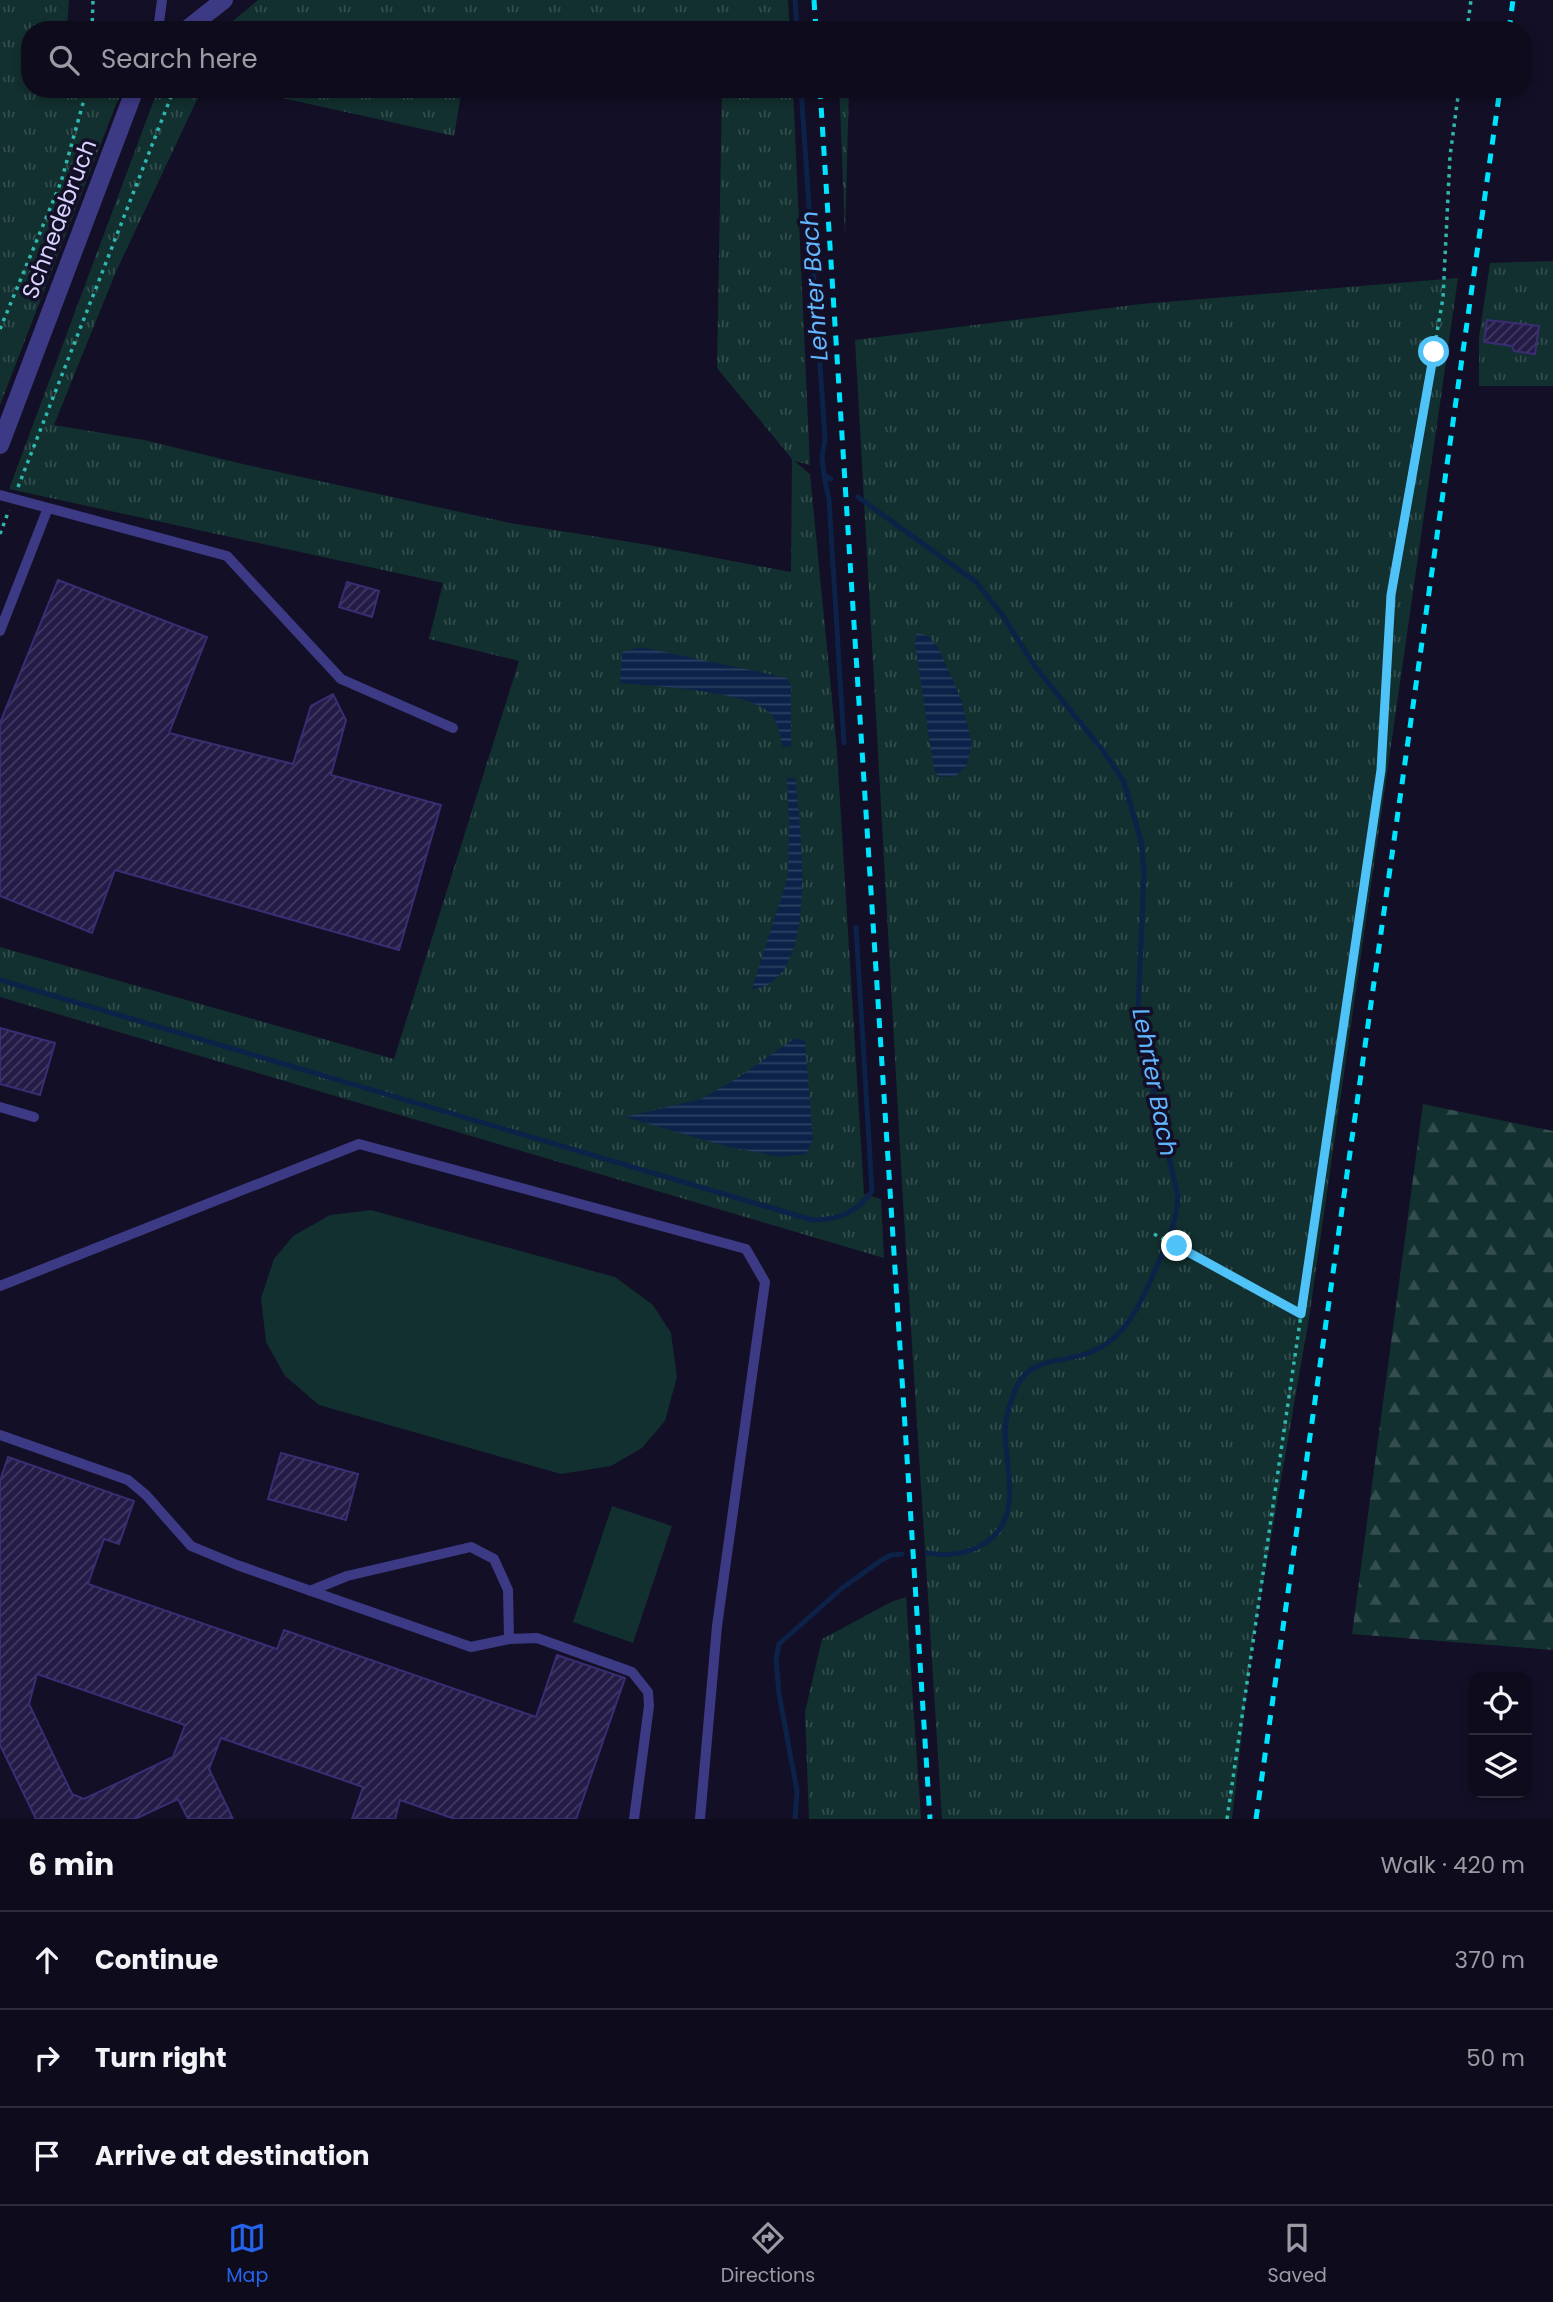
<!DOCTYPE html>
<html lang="en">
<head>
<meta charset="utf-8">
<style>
	:root { --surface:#0e0b1c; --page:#171425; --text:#f1f3f6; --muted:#9b9ba3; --line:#2e2b3b; --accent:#2563eb }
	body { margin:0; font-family:Poppins,sans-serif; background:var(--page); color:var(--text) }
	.controls { position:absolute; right:21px; bottom:21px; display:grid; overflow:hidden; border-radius:14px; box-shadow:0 4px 10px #0003 }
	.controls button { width:63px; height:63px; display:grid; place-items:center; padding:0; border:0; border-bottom:2px solid var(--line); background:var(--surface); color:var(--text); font:35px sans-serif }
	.stop { position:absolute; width:21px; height:21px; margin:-16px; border:5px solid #4fc3f7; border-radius:50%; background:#fff }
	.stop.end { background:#4fc3f7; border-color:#fff; box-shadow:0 2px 7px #0008 }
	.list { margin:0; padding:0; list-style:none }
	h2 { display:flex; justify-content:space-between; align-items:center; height:91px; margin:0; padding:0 28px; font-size:30px }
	h2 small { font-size:23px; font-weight:400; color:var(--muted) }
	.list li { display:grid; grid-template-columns:46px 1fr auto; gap:21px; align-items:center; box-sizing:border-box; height:98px; padding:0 28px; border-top:2px solid var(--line) }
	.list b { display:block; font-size:26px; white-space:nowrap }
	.list em { font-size:23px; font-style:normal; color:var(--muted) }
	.icon { flex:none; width:38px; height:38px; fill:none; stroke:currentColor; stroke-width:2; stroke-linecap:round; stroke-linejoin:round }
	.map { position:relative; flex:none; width:1553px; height:1819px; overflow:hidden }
	.search { position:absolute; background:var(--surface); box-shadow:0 4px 10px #0003; left:21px; right:21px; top:21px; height:77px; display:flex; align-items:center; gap:18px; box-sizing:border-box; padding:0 24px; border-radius:28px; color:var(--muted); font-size:26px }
	.sheet { height:385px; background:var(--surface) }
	nav { display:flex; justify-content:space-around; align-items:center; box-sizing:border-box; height:98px; border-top:2px solid var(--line); background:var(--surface); font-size:19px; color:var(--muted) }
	nav a { display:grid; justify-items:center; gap:4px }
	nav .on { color:var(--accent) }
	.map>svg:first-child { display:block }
	.grass { fill:url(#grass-tufts) }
	.forest { fill:url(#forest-firs) }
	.pitch { fill:#12302f }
	.water { fill:url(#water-rules) }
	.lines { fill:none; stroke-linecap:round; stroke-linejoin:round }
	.stream { stroke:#0c2248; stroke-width:5 }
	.building { fill:url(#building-hatch); stroke:#3b2d73; stroke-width:2; fill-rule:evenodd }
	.path { stroke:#2fb8b0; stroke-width:3.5; stroke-dasharray:3.5 5; stroke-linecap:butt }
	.lane { stroke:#3d3a85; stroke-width:10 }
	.street { stroke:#3d3a85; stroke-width:18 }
	.rail { stroke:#00e5ff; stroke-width:5; stroke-dasharray:10 9; stroke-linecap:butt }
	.route { stroke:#4fc3f7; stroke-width:9 }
	.labels { text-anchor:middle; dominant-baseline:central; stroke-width:7; stroke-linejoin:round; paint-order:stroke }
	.street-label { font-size:23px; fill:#d9d4ff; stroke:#130f26 }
	.water-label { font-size:24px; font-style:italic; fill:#62b6ff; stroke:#130f26 }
</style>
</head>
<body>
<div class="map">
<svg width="1553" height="1819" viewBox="0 0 1553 1819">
	<defs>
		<pattern id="grass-tufts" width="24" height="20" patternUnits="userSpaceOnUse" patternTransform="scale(1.75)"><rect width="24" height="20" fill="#12302f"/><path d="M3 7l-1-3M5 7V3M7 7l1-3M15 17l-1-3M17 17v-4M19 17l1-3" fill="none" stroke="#344d4e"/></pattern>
		<pattern id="forest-firs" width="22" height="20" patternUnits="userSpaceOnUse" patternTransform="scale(1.75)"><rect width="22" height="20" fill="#12302f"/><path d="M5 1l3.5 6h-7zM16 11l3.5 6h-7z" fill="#344d4e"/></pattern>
		<pattern id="water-rules" width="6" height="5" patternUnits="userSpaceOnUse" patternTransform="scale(1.75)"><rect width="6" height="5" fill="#0c2248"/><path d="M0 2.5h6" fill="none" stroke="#2f4163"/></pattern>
		<pattern id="building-hatch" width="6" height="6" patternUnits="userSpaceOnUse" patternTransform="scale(1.75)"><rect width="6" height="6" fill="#241b47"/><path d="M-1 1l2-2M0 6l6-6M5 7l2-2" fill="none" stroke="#433b63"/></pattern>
	</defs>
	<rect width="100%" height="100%" fill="#130f26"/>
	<path class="grass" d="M0,0H69L67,30H30V89H125L117,102L0,405Z
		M258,0H788L790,30H508L473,25L472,30H222Z
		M158,89H202L115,274L54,425L144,440L247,465L510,523L643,544L791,572L792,459L717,368L722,89H793L810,465L794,461L810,474L837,751L864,1194L881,1199L884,1258L0,997V947L394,1059L519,661L429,639L443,583L9,489Z
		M242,89H462L454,136Z
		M839,89H849L845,237L840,106Z
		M1553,261V386H1479V337L1490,263Z
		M1458,278L1309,1318L1252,1647L1232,1819H942L903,1202L855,340L1141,304Z
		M906,1597L921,1819H809L805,1712L822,1639L891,1602Z"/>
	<path class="forest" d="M1423,1104L1553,1131V1650L1352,1634Z"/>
	<path class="pitch" d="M371,1210L615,1277L653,1305L671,1333L677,1377L665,1421L642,1448L611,1466L561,1474L319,1405L285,1376L266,1342L261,1298L274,1259L293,1236L330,1215Z
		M612,1506L672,1526L633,1643L573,1622Z"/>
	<path class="water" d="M917,633L928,636L939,649L961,699L972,744L966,767L956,776L939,777L934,769L915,644Z
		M641,647L787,678L791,685V747H783C780,736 778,721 769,712C747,691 653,686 620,683L622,652Z
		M787,778H795C800,823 822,984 752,989L788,876L789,817Z
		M795,1038L805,1041L813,1139L806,1154L780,1157L725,1146L625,1117L701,1099L739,1077Z"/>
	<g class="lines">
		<path class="stream" d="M795,0L797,30
			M801,89L825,438L822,458L824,475L831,479
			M824,475L829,500L844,743
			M858,497L976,582L1001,613L1034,665L1104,752L1124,782L1141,841L1144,873L1138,1014L1141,1040L1178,1196C1177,1222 1167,1242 1157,1266C1142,1300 1128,1337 1091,1352C1065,1363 1032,1356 1017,1386C1011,1400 1005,1417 1005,1432C1006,1473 1025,1524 978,1547C961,1555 946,1556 927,1553
			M0,980L812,1220C838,1220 857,1213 872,1191L856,927
			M795,1819L797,1791L779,1694L776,1659L779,1644L841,1589L880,1561L891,1555L902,1554"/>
	</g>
	<path class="building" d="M1487,320L1539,326L1535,354L1514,351L1512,346L1484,342Z
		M58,580L207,637L169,733L293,764L311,706L333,694L346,720L331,775L441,805L399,950L115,870L92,933L0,896V723Z
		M347,582L379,591L372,617L339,607Z
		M0,1028L55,1043L40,1095L0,1084Z
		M281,1453L358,1474L346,1520L268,1499Z
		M8,1457L134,1501L119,1544L104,1539L88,1584L277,1649L284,1630L536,1717L557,1655L625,1678L576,1819H455L400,1800L395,1819H352L363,1787L221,1738L209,1769L233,1819H188L178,1799L135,1819H36L0,1745V1481ZM37,1674L185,1725L173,1757L84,1799L72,1794L29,1704Z"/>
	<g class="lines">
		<path class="path" d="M92,30L93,0
			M1467,30L1471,0
			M0,329L61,182L87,89
			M18,487L174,89
			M0,534L9,510
			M1154,1234L1301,1314
			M1227,1819L1381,770L1391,595L1443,298L1450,156L1459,89"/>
		<path class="lane" d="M158,30L162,0
			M0,495L227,556L341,679L453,728
			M0,631L48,508
			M0,1107L34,1117
			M0,1286L359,1144L746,1249L765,1282L717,1626L700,1819
			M0,1435L128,1480L146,1495L191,1546L237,1565L471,1647L509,1639L537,1638L632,1672L648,1692L649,1706L634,1819
			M310,1591L347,1576L471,1547L494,1559L508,1590L509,1639"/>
		<path class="street" d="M186,30L224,0
			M0,445L135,89"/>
		<path class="rail" d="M814,0L816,30
			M1509,30L1513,0
			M820,89L930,1819
			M1256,1819L1500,89"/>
	</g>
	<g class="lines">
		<path class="route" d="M1177,1246L1301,1314L1381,770L1391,595L1434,352"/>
	</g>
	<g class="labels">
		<g class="street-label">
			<text transform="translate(59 219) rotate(-69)">Schnedebruch</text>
		</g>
		<g class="water-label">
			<text transform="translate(814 286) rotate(-94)">Lehrter Bach</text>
			<text transform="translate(1155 1082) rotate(79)">Lehrter Bach</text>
		</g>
	</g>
</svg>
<div class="controls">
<button><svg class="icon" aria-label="locate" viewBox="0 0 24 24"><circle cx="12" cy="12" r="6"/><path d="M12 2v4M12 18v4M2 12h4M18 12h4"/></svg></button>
<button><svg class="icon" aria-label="layers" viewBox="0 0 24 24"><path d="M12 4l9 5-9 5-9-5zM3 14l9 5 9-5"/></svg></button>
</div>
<div class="stop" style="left:1434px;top:352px"></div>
<div class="stop end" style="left:1177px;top:1246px"></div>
<div class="search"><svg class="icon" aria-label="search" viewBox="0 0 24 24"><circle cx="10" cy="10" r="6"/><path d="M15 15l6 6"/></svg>Search here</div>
</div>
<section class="sheet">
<h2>6 min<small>Walk · 420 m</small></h2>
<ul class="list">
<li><svg class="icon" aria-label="ahead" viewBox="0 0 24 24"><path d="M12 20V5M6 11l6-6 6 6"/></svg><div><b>Continue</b></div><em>370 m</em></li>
<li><svg class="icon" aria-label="right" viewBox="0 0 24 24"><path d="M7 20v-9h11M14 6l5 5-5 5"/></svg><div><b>Turn right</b></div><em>50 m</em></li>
<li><svg class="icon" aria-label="arrive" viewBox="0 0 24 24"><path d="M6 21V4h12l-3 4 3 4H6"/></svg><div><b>Arrive at destination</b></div></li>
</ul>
</section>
<nav>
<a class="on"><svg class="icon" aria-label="map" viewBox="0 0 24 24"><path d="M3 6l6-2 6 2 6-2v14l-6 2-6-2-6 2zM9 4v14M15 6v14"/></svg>Map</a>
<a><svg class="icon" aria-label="directions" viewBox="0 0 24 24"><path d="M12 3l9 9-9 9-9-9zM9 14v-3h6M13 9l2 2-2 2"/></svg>Directions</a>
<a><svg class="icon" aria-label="saved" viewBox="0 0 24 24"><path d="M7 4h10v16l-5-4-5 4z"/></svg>Saved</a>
</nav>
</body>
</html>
